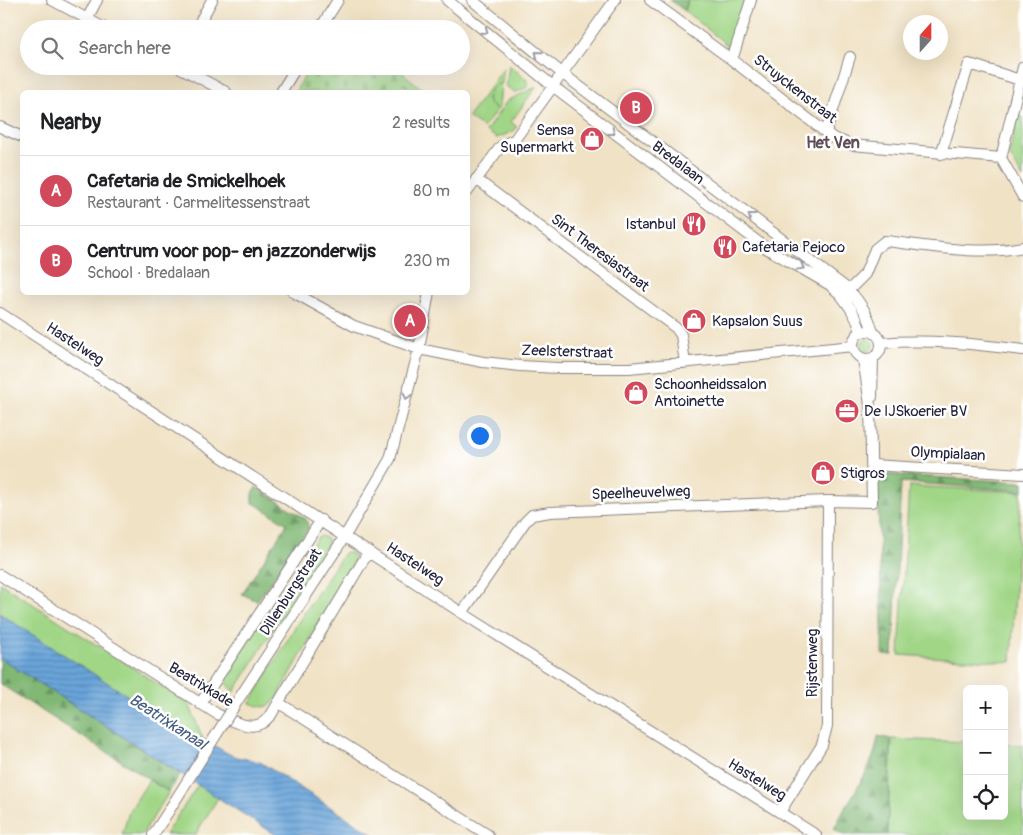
<!DOCTYPE html>
<html lang="en">
<head>
<meta charset="utf-8">
<style>
	:root { --surface:#fff; --page:#f6f6f6; --text:#202124; --muted:#757577; --line:#e0e0e0; --accent:#d1495b }
	body { margin:0; font-family:Pangolin,sans-serif; background:var(--page); color:var(--text) }
	.controls { position:absolute; right:15px; bottom:15px; display:grid; overflow:hidden; border-radius:8px; box-shadow:0 5px 20px #0002 }
	.controls button { width:45px; height:45px; display:grid; place-items:center; padding:0; border:0; border-bottom:1px solid var(--line); background:var(--surface); color:var(--text); font:25px sans-serif }
	.compass { position:absolute; left:903px; top:15px; width:45px; height:45px; border-radius:50%; background:var(--surface); box-shadow:0 5px 20px #0002; rotate:21deg }
	.you { position:absolute; left:479px; top:435px; width:18px; height:18px; margin:-12px; border:4px solid #fff; border-radius:50%; background:#1a73e8; box-shadow:0 0 0 8px #1a73e833 }
	.badge { display:grid; place-items:center; width:32px; height:32px; border-radius:50%; background:var(--accent); color:#fff; font-size:16px; font-weight:700 }
	.pin { position:absolute; translate:-50% -50%; border:2px solid #fff; box-shadow:0 1px 5px #0006 }
	.list { margin:0; padding:0; list-style:none }
	h2 { display:flex; justify-content:space-between; align-items:center; height:65px; margin:0; padding:0 20px; font-size:21px }
	h2 small { font-size:16px; font-weight:400; color:var(--muted) }
	.list li { display:grid; grid-template-columns:32px 1fr auto; gap:15px; align-items:center; box-sizing:border-box; height:70px; padding:0 20px; border-top:1px solid var(--line) }
	.list b { display:block; font-size:19px; white-space:nowrap }
	.list p { margin:0; font-size:16px; white-space:nowrap; color:var(--muted) }
	.list em { font-size:16px; font-style:normal; color:var(--muted) }
	.icon { flex:none; width:28px; height:28px; fill:none; stroke:currentColor; stroke-width:2; stroke-linecap:round; stroke-linejoin:round }
	.map { position:relative; flex:none; width:1023px; height:835px; overflow:hidden }
	.search { position:absolute; background:var(--surface); box-shadow:0 5px 20px #0002; left:20px; top:20px; width:450px; height:55px; display:flex; align-items:center; gap:12px; box-sizing:border-box; padding:0 18px; border-radius:28px; color:var(--muted); font-size:19px }
	.panel { position:absolute; background:var(--surface); box-shadow:0 5px 20px #0002; left:20px; top:90px; width:450px; height:205px; border-radius:8px }
	.map>svg:first-child { display:block }
	.green { fill:#a0d686; stroke:#617c60 }
	.forest { fill:url(#forest-firs); stroke:#516c57 }
	.cemetery { fill:url(#cemetery-stones); stroke:#617c60 }
	.park { fill:url(#park-tufts); stroke:#617c60 }
	.water { fill:url(#water-rules); stroke:#46638a }
	.lines { fill:none; stroke-linecap:round; stroke-linejoin:round }
	.minor-casing { stroke:#898280; stroke-width:12 }
	.minor { stroke:#fff; stroke-width:10 }
	.minor-bridge-casing { stroke:#898280; stroke-width:12; stroke-linecap:butt }
	.minor-bridge { stroke:#fff; stroke-width:10 }
	.oneway { stroke:#9c9ca7 }
	.labels { text-anchor:middle; dominant-baseline:central; stroke-width:5; stroke-linejoin:round; paint-order:stroke }
	.street-label { font-size:15px; fill:#22223b; stroke:#fff }
	.poi-label { font-size:15px; fill:#22223b; stroke:#fff; text-anchor:start }
	.neighbourhood-label { font-size:16px; font-weight:bold; fill:#5f4c55; stroke:#fff }
	.water-label { font-size:16px; font-style:italic; fill:#425c82; stroke:#fff }
</style>
</head>
<body>
<div class="map">
<svg width="1023" height="835" viewBox="0 0 1023 835">
	<defs>
		<pattern id="forest-firs" width="22" height="20" patternUnits="userSpaceOnUse" patternTransform="scale(1.25)"><rect width="22" height="20" fill="#80b773"/><path d="M5 1l3.5 6h-7zM16 11l3.5 6h-7z" fill="#689460"/></pattern>
		<pattern id="cemetery-stones" width="16" height="16" patternUnits="userSpaceOnUse" patternTransform="scale(1.25)"><rect width="16" height="16" fill="#a0d686"/><path d="M2 7V4a2 2 0 0 1 4 0v3zM10 15v-3a2 2 0 0 1 4 0v3z" fill="#8ab775"/></pattern>
		<pattern id="park-tufts" width="24" height="20" patternUnits="userSpaceOnUse" patternTransform="scale(1.25)"><rect width="24" height="20" fill="#a0d686"/><path d="M3 7l-1-3M5 7V3M7 7l1-3M15 17l-1-3M17 17v-4M19 17l1-3" fill="none" stroke="#8ab775"/></pattern>
		<pattern id="water-rules" width="6" height="5" patternUnits="userSpaceOnUse" patternTransform="scale(1.25)"><rect width="6" height="5" fill="#69a4d9"/><path d="M0 2.5h6" fill="none" stroke="#5685b1"/></pattern>
	</defs>
	<rect width="100%" height="100%" fill="#fff"/>
	<filter id="ink" filterUnits="userSpaceOnUse"><feTurbulence type="fractalNoise" baseFrequency=".02" numOctaves="2"/><feDisplacementMap in="SourceGraphic" scale="10" xChannelSelector="R" yChannelSelector="G"/><feConvolveMatrix kernelMatrix="1 2 1 2 8 2 1 2 1" color-interpolation-filters="sRGB"/></filter>
	<filter id="wash" filterUnits="userSpaceOnUse"><feTurbulence type="fractalNoise" baseFrequency=".0096" numOctaves="4" result="noise"/><feDisplacementMap in="SourceGraphic" scale="20" xChannelSelector="R" yChannelSelector="G"/><feGaussianBlur stdDeviation="1.12" result="paint"/><feColorMatrix in="noise" values="0 0 0 0 0 0 0 0 0 0 0 0 0 0 0 0 0 1.4 0 .05"/><feComposite in="paint" operator="in"/></filter>
	<g filter="url(#wash)">
		<rect width="100%" height="100%" fill="#f0e2c5"/>
		<path class="green" d="M688,0H747L732,49L685,11Z
			M509,65L527,80L528,87L514,93L511,89L506,87Z
			M504,68L502,83C493,86 489,90 487,99L491,105L497,110L483,128L468,117Z
			M536,87L511,122L517,127L514,131L497,138L486,131L507,101Z
			M1018,116L1023,117V179L1009,154Z
			M861 345a6 6 0 1 1 12 0a6 6 0 1 1-12 0Z
			M909,486L1021,492L1011,662L899,655Z
			M321,536L326,538L328,543L234,692C226,685 224,681 227,672L317,538Z
			M348,552L353,554L355,558L276,700C267,709 262,708 250,703L297,624L344,553Z
			M0,583L189,704L203,739L192,737L0,614Z
			M892,739L967,742V816H1004V744L1023,745V835H887Z
			M149,780L169,792L142,835H122L129,812Z
			M198,785L218,798L195,835H165Z"/>
		<path class="forest" d="M670,0H688L685,11Z
			M877,474L1023,482V491L901,482L893,655H883Z
			M256,487L306,519L309,528L257,601L242,594L287,524L252,502V495Z
			M0,658L180,774L169,792L0,684Z
			M878,736L891,739L887,835H843L834,829C847,800 875,768 878,736Z"/>
		<path class="cemetery" d="M311,66H394L426,92H413L403,85L397,92H295Z"/>
		<path class="park" d="M501,83L499,108L497,110L491,105L487,100C489,90 493,86 501,83Z"/>
		<path class="water" d="M0,614L192,737L203,739L227,753L237,757L260,762L374,835H276L0,658Z"/>
	</g>
	<g filter="url(#ink)">
		<g class="lines">
			<defs>
				<path id="minor" d="M52,0L106,29
					M447,0L554,87L766,248L830,285L841,295L851,309L857,320L861,332
					M472,0L563,74L849,290C861,303 869,315 873,332
					M650,0L732,60L833,138L852,145L1001,158
					M87,19L97,0
					M196,29L212,0
					M320,29L338,0
					M732,60L751,0
					M973,65L1020,80
					M177,66L226,92
					M1023,67L1001,158L1023,197
					M281,92L297,66
					M0,127L22,137
					M826,132L850,57
					M941,154L969,64
					M476,179L676,328L681,335L685,363
					M468,191L501,146L515,139L615,0
					M849,290L865,274L875,249L885,241C930,246 979,256 1023,247
					M293,292L354,326L419,349L483,362L520,366L557,368H629L853,346
					M0,313L462,613L816,835
					M853 345a14 14 0 1 1 28 0a14 14 0 1 1-28 0Z
					M881,343C928,339 976,344 1023,350
					M872,397L873,358
					M872,465L1023,474
					M0,575L217,714C229,719 249,731 262,723C265,722 268,717 271,715L369,551
					M462,613L525,522L532,515L550,512L828,501L872,502L870,405L863,358
					M238,700L345,536L390,459L419,349L429,292
					M279,703L488,835
					M200,704L321,520
					M780,812L822,745L827,726L828,501
					M153,835L168,812"/>
			</defs>
			<use href="#minor" class="minor-casing"/>
			<use href="#minor" class="minor"/>
			<defs>
				<path id="minor-bridge" d="M168,812L238,700"/>
			</defs>
			<use href="#minor-bridge" class="minor-bridge-casing"/>
			<use href="#minor-bridge" class="minor-bridge"/>
		</g>
		<defs><path id="oneway-chevron" d="M-2-3.5L2.5 0L-2 3.5" fill="none" stroke-width="1.6" stroke-linecap="round" stroke-linejoin="round" transform="scale(1.25)"/></defs>
		<g class="oneway">
			<use href="#oneway-chevron" transform="translate(485 31) rotate(39)"/>
			<use href="#oneway-chevron" transform="translate(538 54) rotate(-141)"/>
			<use href="#oneway-chevron" transform="translate(612 132) rotate(37)"/>
			<use href="#oneway-chevron" transform="translate(751 216) rotate(-143)"/>
			<use href="#oneway-chevron" transform="translate(801 267) rotate(29)"/>
			<use href="#oneway-chevron" transform="translate(407 396) rotate(105)"/>
		</g>
	</g>
	<defs>
		<symbol id="shop-disc" viewBox="-11 -11 22 22"><circle r="9.5" fill="#d1495b" stroke="#fff"/><path d="M-5-2.5h2.3a2.7 3.5 0 0 1 5.4 0H5L5.5 6h-11ZM-1.5-2.5h3a1.5 2.3 0 0 0-3 0Z" fill="#fff"/></symbol>
		<symbol id="restaurant-disc" viewBox="-11 -11 22 22"><circle r="9.5" fill="#d1495b" stroke="#fff"/><path d="M-5-6h1v4h1v-4h1v4h1v-4h1v5L-1.5 .5V6h-2V.5L-5-1ZM5-6V6H3V1.5H1.5Q1.5-4 5-6Z" fill="#fff"/></symbol>
		<symbol id="office-disc" viewBox="-11 -11 22 22"><circle r="9.5" fill="#d1495b" stroke="#fff"/><path d="M-6-3h4V-5.5h4V-3h4V5H-6ZM-1-4.5V-3h2v-1.5ZM-6 0V1H6V0Z" fill="#fff"/></symbol>
	</defs>
	<g fill-rule="evenodd">
		<use href="#shop-disc" x="578" y="125" width="28" height="28"/>
		<use href="#restaurant-disc" x="680" y="210" width="28" height="28"/>
		<use href="#restaurant-disc" x="711" y="233" width="28" height="28"/>
		<use href="#shop-disc" x="680" y="307" width="28" height="28"/>
		<use href="#shop-disc" x="622" y="379" width="28" height="28"/>
		<use href="#office-disc" x="833" y="397" width="28" height="28"/>
		<use href="#shop-disc" x="809" y="459" width="28" height="28"/>
	</g>
	<g class="labels">
		<g class="street-label">
			<text transform="translate(795 89) rotate(38)">Struyckenstraat</text>
			<text transform="translate(678 163) rotate(37)">Bredalaan</text>
			<text transform="translate(600 253) rotate(37)">Sint Theresiastraat</text>
			<text transform="translate(75 344) rotate(33)">Hastelweg</text>
			<text transform="translate(567 352) rotate(2)">Zeelsterstraat</text>
			<text transform="translate(948 454) rotate(3)">Olympialaan</text>
			<text transform="translate(641 493) rotate(-2)">Speelheuvelweg</text>
			<text transform="translate(415 564) rotate(33)">Hastelweg</text>
			<text transform="translate(291 592) rotate(-57)">Dillenburgstraat</text>
			<text transform="translate(812 663) rotate(-90)">Rijstenweg</text>
			<text transform="translate(201 685) rotate(31)">Beatrixkade</text>
			<text transform="translate(757 780) rotate(32)">Hastelweg</text>
		</g>
		<g class="poi-label">
			<text x="574" y="130" text-anchor="end">Sensa<tspan x="574" dy="17">Supermarkt</tspan></text>
			<text x="676" y="224" text-anchor="end">Istanbul</text>
			<text x="742" y="247">Cafetaria Pejoco</text>
			<text x="712" y="321">Kapsalon Suus</text>
			<text x="654" y="384">Schoonheidssalon<tspan x="654" dy="17">Antoinette</tspan></text>
			<text x="864" y="411">De IJSkoerier BV</text>
			<text x="840" y="473">Stigros</text>
		</g>
		<g class="neighbourhood-label">
			<text x="833" y="143">Het Ven</text>
		</g>
		<g class="water-label">
			<text transform="translate(168 722) rotate(33)">Beatrixkanaal</text>
		</g>
	</g>
</svg>
<div class="controls">
<button>+</button>
<button>−</button>
<button><svg class="icon" aria-label="locate" viewBox="0 0 24 24"><circle cx="12" cy="12" r="6"/><path d="M12 2v4M12 18v4M2 12h4M18 12h4"/></svg></button>
</div>
<svg class="compass" viewBox="-18 -18 36 36"><path d="M0-13l5 13h-10z" fill="#e53935"/><path d="M0 13l5-13h-10z" fill="#757577"/></svg>
<div class="you"></div>
<div class="pin badge" style="left:410px;top:321px">A</div>
<div class="pin badge" style="left:636px;top:108px">B</div>
<div class="search"><svg class="icon" aria-label="search" viewBox="0 0 24 24"><circle cx="10" cy="10" r="6"/><path d="M15 15l6 6"/></svg>Search here</div>
<section class="panel">
<h2>Nearby<small>2 results</small></h2>
<ul class="list">
<li><span class="badge">A</span><div><b>Cafetaria de Smickelhoek</b><p>Restaurant · Carmelitessenstraat</p></div><em>80 m</em></li>
<li><span class="badge">B</span><div><b>Centrum voor pop- en jazzonderwijs</b><p>School · Bredalaan</p></div><em>230 m</em></li>
</ul>
</section>
</div>
</body>
</html>
